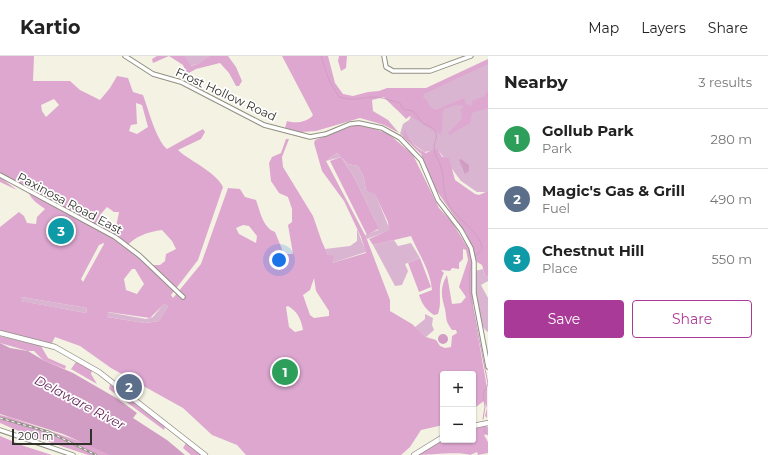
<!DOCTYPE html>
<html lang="en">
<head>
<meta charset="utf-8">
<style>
	:root { --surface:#fff; --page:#f2f2f2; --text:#222; --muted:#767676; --line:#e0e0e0; --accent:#aa3a97 }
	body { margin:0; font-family:Montserrat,sans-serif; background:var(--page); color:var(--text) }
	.controls { position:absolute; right:12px; bottom:12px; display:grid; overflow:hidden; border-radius:4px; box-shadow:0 1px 3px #0004 }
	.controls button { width:36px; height:36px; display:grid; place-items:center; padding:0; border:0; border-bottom:1px solid var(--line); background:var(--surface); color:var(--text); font:20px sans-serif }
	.scale { position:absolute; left:12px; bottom:10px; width:80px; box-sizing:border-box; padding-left:4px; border:2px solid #31302a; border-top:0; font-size:11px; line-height:14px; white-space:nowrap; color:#31302a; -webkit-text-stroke:3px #fff; paint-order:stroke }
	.you { position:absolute; left:279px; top:204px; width:14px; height:14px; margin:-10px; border:3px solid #fff; border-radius:50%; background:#1a73e8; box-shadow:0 0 0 6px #1a73e833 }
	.badge { display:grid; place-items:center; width:26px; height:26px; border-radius:50%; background:var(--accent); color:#fff; font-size:13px; font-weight:700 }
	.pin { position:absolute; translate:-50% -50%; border:2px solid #fff; box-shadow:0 1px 4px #0006 }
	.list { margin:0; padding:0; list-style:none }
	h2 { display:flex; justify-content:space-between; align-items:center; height:52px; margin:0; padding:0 16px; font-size:17px }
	h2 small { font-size:13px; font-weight:400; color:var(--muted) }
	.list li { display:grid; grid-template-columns:26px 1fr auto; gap:12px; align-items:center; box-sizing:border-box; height:60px; padding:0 16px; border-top:1px solid var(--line) }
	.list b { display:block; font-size:15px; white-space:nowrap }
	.list p { margin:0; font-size:13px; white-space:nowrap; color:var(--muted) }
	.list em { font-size:13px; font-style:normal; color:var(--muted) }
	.actions { display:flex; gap:8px; padding:12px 16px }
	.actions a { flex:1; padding:9px 0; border:1px solid var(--accent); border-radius:4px; text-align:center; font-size:14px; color:var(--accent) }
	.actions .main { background:var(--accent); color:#fff }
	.map { position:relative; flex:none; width:488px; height:399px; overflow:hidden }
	header { display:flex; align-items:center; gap:24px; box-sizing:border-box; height:56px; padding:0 20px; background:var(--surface); border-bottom:1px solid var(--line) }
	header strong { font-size:19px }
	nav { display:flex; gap:22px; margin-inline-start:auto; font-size:14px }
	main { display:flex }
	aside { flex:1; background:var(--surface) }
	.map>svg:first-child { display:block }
	.green { fill:#dab5d1 }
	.forest { fill:#dda7d0; fill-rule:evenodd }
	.water { fill:#d29dc5 }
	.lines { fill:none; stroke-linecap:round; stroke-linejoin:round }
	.stream { stroke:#d29dc5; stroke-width:1 }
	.minor-casing { stroke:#919082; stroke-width:5.5 }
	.major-casing { stroke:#919082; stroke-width:6 }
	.minor { stroke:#fff; stroke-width:3.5 }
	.major { stroke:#fff; stroke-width:4.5 }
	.rail-casing { stroke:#949387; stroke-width:2.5 }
	.rail { stroke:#fff; stroke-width:1; stroke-dasharray:3; stroke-linecap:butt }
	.labels { text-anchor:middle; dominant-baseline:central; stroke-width:3.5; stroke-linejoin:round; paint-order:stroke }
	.street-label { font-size:12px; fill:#31302a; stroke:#fff }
	.water-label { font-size:13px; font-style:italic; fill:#65265a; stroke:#fff }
</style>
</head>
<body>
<header>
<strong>Kartio</strong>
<nav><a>Map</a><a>Layers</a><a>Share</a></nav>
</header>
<main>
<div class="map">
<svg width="488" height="399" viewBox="0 0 488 399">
	<rect width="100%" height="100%" fill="#f4f3e3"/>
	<path class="green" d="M185,0H209L197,8L190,10Z
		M488,6V136H477L461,125L438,94L424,96L400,78L403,68L409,64L423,35Z
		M337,97L348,108L358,110L364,122L366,135L375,137L390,174L367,183L365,179L378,174V170L354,121L341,101L326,105Z
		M357,173L366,196L332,207L325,193L350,190L357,185Z
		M394,184L398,190L411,187L420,202L405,208L408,215L402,229L395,230L373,189Z
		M483,213L485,219L488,221V225L481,229L488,242V276C476,270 475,228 475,215Z
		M171,239L168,250L159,265L145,267L107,261V256L146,263L153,261Z
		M22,241L87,252L86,257L20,245Z
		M425,258L433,262L432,269L434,274L426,281L415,271L425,263Z"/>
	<path class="forest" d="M0,0H34L33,25H70L80,34L100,44L110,32L117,20L128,22L133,36L143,39C148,52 156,84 167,93L203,73L205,76L201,83L178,94C191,106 215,115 223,131L198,204L171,239L173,242L201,208L228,132L240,133L245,141L256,144C260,155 263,172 275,176L284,198H293L288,169L292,166V153L288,141L279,137L271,125L269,107L272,101L281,97L286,83H289L282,101L283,111L313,160L322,186L328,199L334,200L332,207L366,197L361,181L344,145L322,115L314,87L315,84L355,69L369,71L389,78L413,99L439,152L452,166L471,197L473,252L487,332V362L485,360L487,352L484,345L473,353V318H443V369L421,374L410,391L401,399H246L237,389L212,379L183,352L111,312L80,290L55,281L51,289L0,275V171L19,156L24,160L27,167L36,168L37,161L45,153C38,148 29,142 28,134L0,117ZM54,43L59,49L46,61L42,55L41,49ZM136,47L142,49L148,71L137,78L129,75L131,69L137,68ZM337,97L348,108L358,110L364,122L366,135L375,138L388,166L389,174L369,183L373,189L411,180C419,199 430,213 432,234L419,239C422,248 426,254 434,259L438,258C443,244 436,232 444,217L441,214L450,215L452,212L459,213V207L463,203V193L466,194L468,204L459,231L466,241L461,247L452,248L447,219C440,232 441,239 445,253C447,264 445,264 452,274H456L457,277L452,280L451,291L445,292L440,290L436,284L426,281L412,268L390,255V244L366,181L326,105ZM107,151L114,156H119L116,171H108L100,159ZM243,169L249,170L257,180L256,187L239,178L236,172ZM162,174L172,185L176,193L166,198L165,205L160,209H148L126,191C135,180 148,176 162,174ZM104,187V188L83,226L81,223L99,189ZM132,213H135L144,228L137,238L126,234L124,223ZM314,222L316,235L329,255V260L314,262L310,259L303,239L310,234ZM22,241L87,252L86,257L21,245ZM165,247L168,250L159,265L145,267L107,261L108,256L150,262ZM288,250C298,256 301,263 303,274L295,276L289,271L286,251Z
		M157,0H185L191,10L197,8L209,0H228L236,11L242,25L239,30H236L229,17L220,7L196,13L187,18L183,9L169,0L153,7L152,3Z
		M282,0H328L335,27L343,38L353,40L368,36L379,35L387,32H426L488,3V8L424,38L423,42L427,44L430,51L436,54L464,42L466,48L471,50L473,44L483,41L488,35V52L472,57L470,67L449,79L448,77L461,64L462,57L460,54L464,50L456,49L444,53C441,61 443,70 441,79L410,60L406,63C400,56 389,47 384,41L372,44L373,55L388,64L399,77L384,69L360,62L316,75L301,76L285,72L287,65C295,68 308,66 313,59Z
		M339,0H347L346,12L341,15L338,5Z
		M405,72C407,84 416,92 426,97L437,92L442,101L449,102L455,124L475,138L479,139L488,135V221L485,219L482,209L477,206L466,177L434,131L421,98L403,81Z
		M341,101L354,121L378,170V173L367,179L330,105Z
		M0,121L17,134L0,126Z
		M420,202L431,231L419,236L408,207Z
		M0,280L41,290L48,302L66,310L65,313L43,304L34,295H28L0,287Z
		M76,306L92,314L91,318L97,328L71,313Z
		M110,328L165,370L164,374L109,333Z
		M0,359L9,361L99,392L112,399H88L28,379L0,367Z
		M485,370L488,371V378L484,379L488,386V397L478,399L477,396L470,399C461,395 428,399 416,399L443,384H473V373Z
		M0,380L24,390L52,399H0Z
		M186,387L201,399H191L183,392Z"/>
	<path class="water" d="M461,103L469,109V115L465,118L459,104Z
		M438 283a5 5 0 1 1 10 0a5 5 0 1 1-10 0Z
		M0,287L10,292L28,295L43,304L73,317L118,343L137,357L133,362L167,384L185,399H110L63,378L0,358Z"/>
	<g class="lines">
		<path class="stream" d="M321,0L329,24L339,41C356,46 360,41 374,41C383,41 391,45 400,47L403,53C416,56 412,53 421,65C424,70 433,70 435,75C438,81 435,85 434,90C434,99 440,106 442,114C444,124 443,137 448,147C455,162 482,177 482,193L474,202
			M472,207L469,219L470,237L488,328L483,338L485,351L483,363
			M484,372L485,377L488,379"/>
		<defs>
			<path id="minor" d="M125,0L153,18L181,26L264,69L310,81L326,78L350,68L359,67L382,72L400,82L421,104L438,144L461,174L471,192L474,206V237L488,311
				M384,0L386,11L393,15H430L471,0
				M0,119L115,181L140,200L183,241
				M0,374L73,399"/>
			<path id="major" d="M0,277L55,291L99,316L205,399
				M473,370L488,367
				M414,399L443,381"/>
		</defs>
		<use href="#minor" class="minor-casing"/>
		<use href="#major" class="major-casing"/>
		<use href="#minor" class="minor"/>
		<use href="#major" class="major"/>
		<defs>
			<path id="rail" d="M0,362L49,376L96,399"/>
		</defs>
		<use href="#rail" class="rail-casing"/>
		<use href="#rail" class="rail"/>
	</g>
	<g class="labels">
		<g class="street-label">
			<text transform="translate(226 38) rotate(25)">Frost Hollow Road</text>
			<text transform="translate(70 147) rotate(28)">Paxinosa Road East</text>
		</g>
		<g class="water-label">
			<text transform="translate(80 346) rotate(28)">Delaware River</text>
		</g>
	</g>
</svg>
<div class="controls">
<button>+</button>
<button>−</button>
</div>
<div class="scale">200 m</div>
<div class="you"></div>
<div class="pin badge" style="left:285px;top:316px;background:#2e9e5b">1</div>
<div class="pin badge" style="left:129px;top:331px;background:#5c6f8a">2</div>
<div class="pin badge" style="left:61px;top:175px;background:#0f9aa8">3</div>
</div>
<aside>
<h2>Nearby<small>3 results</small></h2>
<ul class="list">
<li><span class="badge" style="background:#2e9e5b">1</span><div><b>Gollub Park</b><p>Park</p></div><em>280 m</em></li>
<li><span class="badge" style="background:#5c6f8a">2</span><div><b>Magic's Gas &amp; Grill</b><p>Fuel</p></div><em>490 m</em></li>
<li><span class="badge" style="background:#0f9aa8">3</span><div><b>Chestnut Hill</b><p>Place</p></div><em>550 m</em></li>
</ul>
<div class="actions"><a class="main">Save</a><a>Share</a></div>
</aside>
</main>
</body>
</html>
